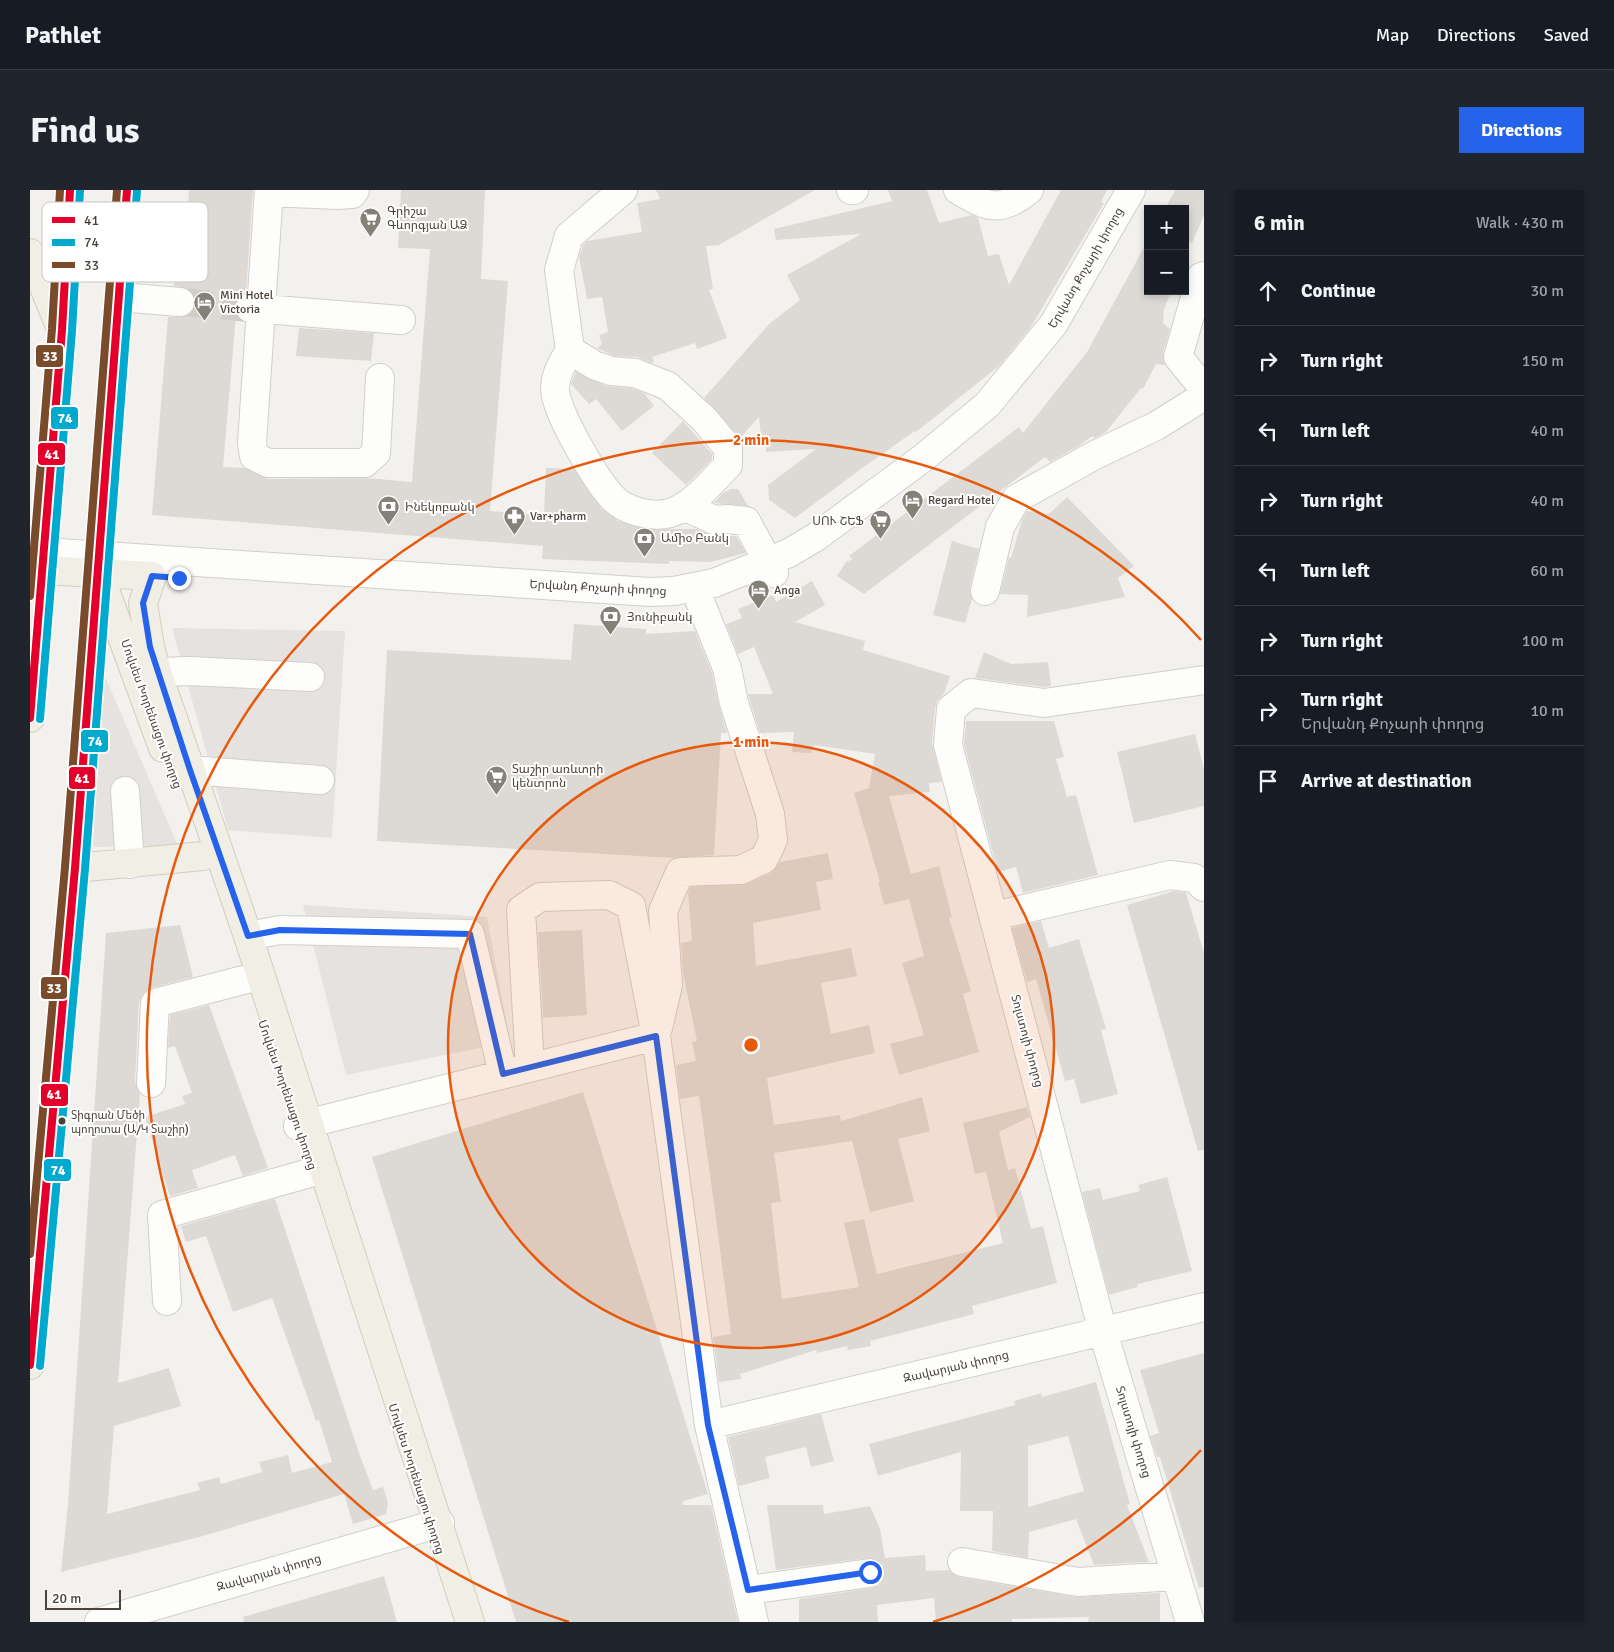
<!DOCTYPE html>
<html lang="en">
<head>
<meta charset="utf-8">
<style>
	:root { --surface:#171b24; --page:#20242c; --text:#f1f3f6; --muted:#9ea1a6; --line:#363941; --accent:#2563eb }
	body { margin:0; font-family:Signika,"Noto Sans Armenian",sans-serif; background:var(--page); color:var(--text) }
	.controls { position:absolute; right:15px; top:15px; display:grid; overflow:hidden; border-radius:0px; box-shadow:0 2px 8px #0003 }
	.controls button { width:45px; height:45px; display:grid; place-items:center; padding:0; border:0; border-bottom:1px solid var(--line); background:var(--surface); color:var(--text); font:25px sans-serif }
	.scale { position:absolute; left:15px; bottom:12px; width:76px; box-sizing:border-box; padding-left:5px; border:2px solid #4a4339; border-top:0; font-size:14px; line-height:18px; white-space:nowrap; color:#4a4339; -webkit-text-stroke:4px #fff; paint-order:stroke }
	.stop { position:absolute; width:15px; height:15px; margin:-11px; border:4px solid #2563eb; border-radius:50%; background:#fff }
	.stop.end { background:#2563eb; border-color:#fff; box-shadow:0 1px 5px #0008 }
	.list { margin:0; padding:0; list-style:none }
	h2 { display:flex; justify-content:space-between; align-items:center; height:65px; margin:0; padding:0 20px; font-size:21px }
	h2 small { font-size:16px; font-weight:400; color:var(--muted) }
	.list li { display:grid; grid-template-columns:32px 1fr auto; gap:15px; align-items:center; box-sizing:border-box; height:70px; padding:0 20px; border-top:1px solid var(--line) }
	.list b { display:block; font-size:19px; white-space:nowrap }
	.list p { margin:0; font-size:16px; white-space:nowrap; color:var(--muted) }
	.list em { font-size:16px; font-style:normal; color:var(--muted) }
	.icon { flex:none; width:28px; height:28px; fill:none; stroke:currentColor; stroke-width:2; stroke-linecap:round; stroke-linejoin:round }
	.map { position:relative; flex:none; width:1174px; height:1432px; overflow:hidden; border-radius:0px }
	header { display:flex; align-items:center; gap:30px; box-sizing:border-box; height:70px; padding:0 25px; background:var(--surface); border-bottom:1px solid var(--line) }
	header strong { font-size:24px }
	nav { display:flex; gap:28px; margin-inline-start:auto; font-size:18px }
	.intro { display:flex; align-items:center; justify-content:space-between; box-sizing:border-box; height:120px; padding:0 30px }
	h1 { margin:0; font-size:35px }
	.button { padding:12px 22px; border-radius:0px; background:var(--accent); color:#fff; font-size:18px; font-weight:700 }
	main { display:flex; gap:30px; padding:0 30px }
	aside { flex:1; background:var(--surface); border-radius:0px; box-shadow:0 2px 8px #0003 }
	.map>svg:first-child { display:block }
	.parking { fill:#e5e2df }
	.building { fill:#dddad6; fill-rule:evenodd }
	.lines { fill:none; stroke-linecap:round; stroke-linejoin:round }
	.minor-tunnel { stroke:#d1ceca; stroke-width:28; stroke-dasharray:28 14; stroke-linecap:butt }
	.minor-casing { stroke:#d1cfcb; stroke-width:30 }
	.major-casing { stroke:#d4cdbc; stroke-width:30 }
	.minor { stroke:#fdfdfc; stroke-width:28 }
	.major { stroke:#f1eee6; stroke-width:28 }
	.bus-1-casing { stroke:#fff; stroke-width:11 }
	.bus-2-casing { stroke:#fff; stroke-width:11 }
	.bus-3-casing { stroke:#fff; stroke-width:11 }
	.bus-1 { stroke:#e4002b; stroke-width:8 }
	.bus-2 { stroke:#00a9ce; stroke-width:8 }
	.bus-3 { stroke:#7a4b2a; stroke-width:8 }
	.route { stroke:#2563eb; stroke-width:6 }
	.ring { fill:none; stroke:#e8590c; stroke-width:2.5 }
	.bus-dot { fill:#4a4339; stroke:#fff; stroke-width:2 }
	.labels { text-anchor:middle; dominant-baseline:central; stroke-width:4; stroke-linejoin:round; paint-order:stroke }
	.bus-label { font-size:11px; fill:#4a4339; stroke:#fff; text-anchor:start }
	.poi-label { font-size:12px; fill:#4a4339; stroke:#fff; text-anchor:start }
	.street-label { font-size:12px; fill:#4a4339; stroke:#fff }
	.key { fill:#fff; stroke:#c9c7c4; stroke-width:1 }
	.key-label { font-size:14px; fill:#4a4339 }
	.centre { fill:#e8590c; stroke:#fff; stroke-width:2.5 }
	.ring-label { font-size:15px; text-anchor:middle; font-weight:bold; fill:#e8590c; stroke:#fff; stroke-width:4; stroke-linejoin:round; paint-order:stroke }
	.line-badge { stroke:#fff; stroke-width:2 }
	.badge-label { font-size:14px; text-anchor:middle; font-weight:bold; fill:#fff }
</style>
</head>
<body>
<header>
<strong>Pathlet</strong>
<nav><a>Map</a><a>Directions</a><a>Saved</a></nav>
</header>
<div class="intro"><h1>Find us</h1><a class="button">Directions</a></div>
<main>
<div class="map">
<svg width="1174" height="1432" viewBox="0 0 1174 1432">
	<rect width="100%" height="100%" fill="#f3f1ee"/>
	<path class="parking" d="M142,438L315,441L302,648L198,640Z
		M73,482L148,656L63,657Z
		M273,715L457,727L480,852L316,885Z"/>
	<path class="building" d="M159,0H223L216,103L207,109L205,116L206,125L193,277L215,278L238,289L337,288L382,292L400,59L368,58L371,0H455L451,89L478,91L460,321L514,325L516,278L544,279L571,318L588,331L616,339H666L685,346H706L716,363L680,372L639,371V374L512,369L513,356L122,325L138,127L157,126L163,120L165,114L164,106L159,99L144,96V89L152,90Z
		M626,0H785L689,55L676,56L683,99L679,100L697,148L667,159L665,153L622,167L624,172L622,173L607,167L584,166L567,158L572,154L569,145L578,142L572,107L557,109L549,67L553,55L557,51L612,42L607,13L630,9Z
		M858,0H897L909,33L942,25L948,28L958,66L969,64L979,95L1031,0H1077L1071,12L1074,13L1001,137L969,176L886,242L885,241L835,276L765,328L739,310L738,295L786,259L736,262V257L732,256L729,227L710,248L674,208L739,134L770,110L757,85L831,44L746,50L744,39L862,11Z
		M1145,0H1174V25L1162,53L1155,50V19H1135Z
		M1118,50V101H1141L1134,120L1133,133L1140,139L1133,163L1135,175L1126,174L1113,199L1111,198L1076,242L1065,248L1062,246L1049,256L1020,272L1015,267L834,404L807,386L816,372L823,369L819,366L989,237L993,243L1057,162Z
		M269,138L344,143L341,171L266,166Z
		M546,182L576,196L601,198L614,203L624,216L592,241L566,209L559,214L541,194Z
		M653,231L682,264V269L656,295L622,263Z
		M701,299H708L718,316L684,313L693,303Z
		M1037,307L1104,376L1088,388L1095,407L997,427L998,405L970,404L979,367L981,368L992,330L997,321L1019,324Z
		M922,351L949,359L940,397L942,409L935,433L903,425Z
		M782,391L795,415L765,432L835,451L833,460L920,486L914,504L907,511L905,518L902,554L912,592L899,593L900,602L859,606L881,684L909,676L922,727L919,728L941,801L933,804L949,862L869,885L860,854L894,845L872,773L894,766L879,709L854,715L848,692H850L824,603L839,598L845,564L784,555L781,563L762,562L764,542L730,543L718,504H743L724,457L708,464L696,434L712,428L708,419L743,405L746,412Z
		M544,434L616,439V444L665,441L682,483L689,516L697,543H691L684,665L644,668L347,651L357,460L541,470Z
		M954,462L981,474L1018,472L1021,496L1014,497L945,488Z
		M936,531H1024L1034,567L1026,569L1037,607L1046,605L1068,685L993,703L986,677L968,682L934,554Z
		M1165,544L1174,579V616L1104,633L1087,562Z
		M798,663L803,689L786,692L791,720L723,733L726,776L821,758L827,786L791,793L801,844L839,835L845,863L737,888L744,935L810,925L811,931L892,907L900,941L868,949L884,1011L840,1022L822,951L744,963L751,1012L741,1013L752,1109L829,1097L814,1033L834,1029L847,1084L973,1053L956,982L945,984L933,933L997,917L1000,927L969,942L978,980L985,978L1001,1039L1013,1036L1027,1093L942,1116L944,1124L840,1151L841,1156L818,1160L817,1156L787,1163L786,1160L710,1184L711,1189L689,1192L683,1147L701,1144L685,1021L669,906L650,909L646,875L666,871L662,852L667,851L653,783L651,753L662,751L658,704L660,697L717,694L741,683L750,672Z
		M1144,701L1156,703L1174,763V960L1168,961L1097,715Z
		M1011,731L1019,758L1049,749L1076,839L1071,840L1088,904L1051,914L1044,889L1035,891L1006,789L997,792L982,738Z
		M150,735L163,787L121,798L113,804L109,812L105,892L110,903L88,1193L139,1178L151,1216L84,1236L77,1324L170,1300L167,1293L189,1287L191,1294L232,1282L229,1272L258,1265L262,1283L302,1272L289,1230L286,1231L242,1108L203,1122L176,1046L156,1052L151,1036L245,1009L329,1263L343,1300L353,1297L358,1312L356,1324L323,1334L314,1304L173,1346L31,1382L38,1314L76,743Z
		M552,740L557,825L513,828L508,742Z
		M179,815L238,978L213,986L205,965L162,980L168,998L140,1006L115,927L155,914L152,906L162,903L145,856L138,858L140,825Z
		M553,902L678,1304L653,1311V1315H681L708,1432H486L342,967Z
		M1137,987L1162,1081L1108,1094L1107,1097L1079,1105L1052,1002L1070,998L1073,1010L1110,1001L1108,995Z
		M1174,1163V1397L1169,1398L1130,1267H1127L1120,1246L1129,1243L1110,1180Z
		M1066,1192L1100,1314L1097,1315L1119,1372L1064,1375L1046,1329L999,1342L998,1368L962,1361L963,1321H930L931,1262L848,1286L839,1254L985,1215L984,1211L1011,1203L1012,1207ZM1038,1246L1054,1301L998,1317V1256Z
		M791,1224L804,1271L781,1277L776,1257L735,1267L740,1288L709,1296L698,1247Z
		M737,1315H793L794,1324L840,1316L850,1339L855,1368L895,1365L896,1381L919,1380L929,1387L1045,1407L1130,1403V1432H1058L1059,1427L982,1429V1432H906L904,1408L847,1415L848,1432H769V1409L843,1398L849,1396L854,1389L855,1380L853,1374L846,1369L838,1368L746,1380Z
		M354,1386L367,1432H214L213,1427Z"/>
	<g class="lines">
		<path class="minor-tunnel" d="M150,112L220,118"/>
		<defs>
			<path id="minor" d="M239,0L222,253L224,266L238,273H335L346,263L350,188
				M821,0H824
				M928,0C957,17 970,24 999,0
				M239,2L308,5L322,4L325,0
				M1174,86L1171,87L1148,167L1174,199
				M89,107L150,112
				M220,118L371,130
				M540,160C533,172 525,184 525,199C525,221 567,292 583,308C595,321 623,328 640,323C662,317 682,291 698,275V258L675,230L638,196L605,183L581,181L564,175L540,160L529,80L539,46L593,0
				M654,316L684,330L697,329L716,331L744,383
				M14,362L620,402L644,401L684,393L759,363L786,347L893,268L957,215L1023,135L1101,0
				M955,401L970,337L986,309L1065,265L1126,236L1174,206
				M127,482L160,481L280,487
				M160,580L290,590
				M95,601L100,674
				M964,726L1140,685L1164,688L1174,697
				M218,746L250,740L440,744L473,884
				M628,838L638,795L633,721L650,682L711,680L734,669L743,650L740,624L704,513L697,478L669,409
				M500,877L491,720L510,707L579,705L601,716L626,846L679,1235L724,1432
				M121,893L125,813L217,789
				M268,936L626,846
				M137,1111L132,1025L283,982
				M679,1235L1174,1117
				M932,1372L1048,1392L1146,1386
				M718,1400L840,1383
				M69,1432L410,1333
				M1160,1432L1073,1142L918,555L921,519L941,503L1014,513L1174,490"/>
			<path id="major" d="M0,63L29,134
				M12,380L122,386L113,413L120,457L127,482L218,746L440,1432
				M72,392L133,558
				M0,528L32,140L40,0
				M45,678L173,666
				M0,1175L45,678L97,0"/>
		</defs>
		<use href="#minor" class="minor-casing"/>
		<use href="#major" class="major-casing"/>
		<use href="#minor" class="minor"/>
		<use href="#major" class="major"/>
		<defs>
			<path id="bus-1" d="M0,528L32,140L40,0
				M0,1175L45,678L97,0"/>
			<path id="bus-2" d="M10,529L42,141L50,1
				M10,1176L55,679L107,1"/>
			<path id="bus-3" d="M0,406L22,139L30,0
				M0,1064L35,677L87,0"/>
		</defs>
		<use href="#bus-1" class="bus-1-casing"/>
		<use href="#bus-2" class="bus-2-casing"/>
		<use href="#bus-3" class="bus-3-casing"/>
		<use href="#bus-1" class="bus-1"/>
		<use href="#bus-2" class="bus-2"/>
		<use href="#bus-3" class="bus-3"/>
	</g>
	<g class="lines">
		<path class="route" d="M149,388L122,386L113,413L120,457L160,580L218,746L250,740L440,744L473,884L626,846L678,1235L718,1400L840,1382"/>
	</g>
	<circle cx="721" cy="855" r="303" fill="#e8590c" fill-opacity=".12"/>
	<g class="ring">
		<circle cx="721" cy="855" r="303"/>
		<path d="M1171 1260A605 605 0 0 1 903 1432M539 1432A605 605 0 1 1 1171 450"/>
	</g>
	<defs>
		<symbol id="supermarket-pin" viewBox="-11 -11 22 30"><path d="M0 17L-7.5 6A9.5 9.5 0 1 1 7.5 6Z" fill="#858078" stroke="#fff"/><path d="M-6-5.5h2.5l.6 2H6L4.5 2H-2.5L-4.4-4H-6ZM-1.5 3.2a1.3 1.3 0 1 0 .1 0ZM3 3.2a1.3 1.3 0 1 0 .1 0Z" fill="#fff"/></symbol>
		<symbol id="hotel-pin" viewBox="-11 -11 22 30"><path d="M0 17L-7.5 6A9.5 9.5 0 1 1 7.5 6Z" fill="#858078" stroke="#fff"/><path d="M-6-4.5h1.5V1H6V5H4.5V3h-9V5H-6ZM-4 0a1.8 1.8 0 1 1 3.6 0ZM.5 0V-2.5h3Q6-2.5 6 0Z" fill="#fff"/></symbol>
		<symbol id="bank-pin" viewBox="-11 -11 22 30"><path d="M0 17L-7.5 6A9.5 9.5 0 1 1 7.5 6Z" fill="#858078" stroke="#fff"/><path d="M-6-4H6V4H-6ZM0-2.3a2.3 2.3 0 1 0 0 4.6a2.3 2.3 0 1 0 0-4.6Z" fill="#fff"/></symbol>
		<symbol id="pharmacy-pin" viewBox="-11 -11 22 30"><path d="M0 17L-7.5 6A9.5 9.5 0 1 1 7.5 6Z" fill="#858078" stroke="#fff"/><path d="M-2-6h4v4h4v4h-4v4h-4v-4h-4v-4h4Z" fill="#fff"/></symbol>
	</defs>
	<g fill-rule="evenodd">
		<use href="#supermarket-pin" x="328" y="16" width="25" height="34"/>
		<use href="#hotel-pin" x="162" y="100" width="25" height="34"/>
		<use href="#hotel-pin" x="870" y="298" width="25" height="34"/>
		<use href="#bank-pin" x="346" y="304" width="25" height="34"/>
		<use href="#pharmacy-pin" x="472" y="314" width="25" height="34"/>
		<use href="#supermarket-pin" x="838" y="318" width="25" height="34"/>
		<use href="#bank-pin" x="602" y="336" width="25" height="34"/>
		<use href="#hotel-pin" x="716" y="388" width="25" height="34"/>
		<use href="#bank-pin" x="568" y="414" width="25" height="34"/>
		<use href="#supermarket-pin" x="454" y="574" width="25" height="34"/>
	</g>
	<circle class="bus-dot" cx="32" cy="931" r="4.5"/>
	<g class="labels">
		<g class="bus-label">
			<text x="41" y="925">Տիգրան Մեծի<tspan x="41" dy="14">պողոտա (Ա/Կ Տաշիր)</tspan></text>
		</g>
		<g class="poi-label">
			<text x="357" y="21">Գրիշա<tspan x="357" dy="14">Գևորգյան ԱՁ</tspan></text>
			<text x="190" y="105">Mini Hotel<tspan x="190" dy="14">Victoria</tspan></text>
			<text x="898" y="310">Regard Hotel</text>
			<text x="375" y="317">Ինեկոբանկ</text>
			<text x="500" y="326">Var+pharm</text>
			<text x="834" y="331" text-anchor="end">ՍՈՒ ՇԵՖ</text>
			<text x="631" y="348">Ամիօ Բանկ</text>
			<text x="744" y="400">Anga</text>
			<text x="597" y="427">Յունիբանկ</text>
			<text x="482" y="579">Տաշիր առևտրի<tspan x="482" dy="14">կենտրոն</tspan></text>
		</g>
		<g class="street-label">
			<text transform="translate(1056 78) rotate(-60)">Երվանդ Քոչարի փողոց</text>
			<text transform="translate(568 398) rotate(3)">Երվանդ Քոչարի փողոց</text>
			<text transform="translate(121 524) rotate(70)">Մովսես Խորենացու փողոց</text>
			<text transform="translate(997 851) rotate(75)">Տոլստոյի փողոց</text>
			<text transform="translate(257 905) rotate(71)">Մովսես Խորենացու փողոց</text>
			<text transform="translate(926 1177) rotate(-13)">Զավարյան փողոց</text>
			<text transform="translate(1103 1242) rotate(73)">Տոլստոյի փողոց</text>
			<text transform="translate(386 1289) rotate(72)">Մովսես Խորենացու փողոց</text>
			<text transform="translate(239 1383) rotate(-16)">Զավարյան փողոց</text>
		</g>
	</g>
	<rect x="12" y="12" width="166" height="80" rx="8" class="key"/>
	<rect x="22" y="27" width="23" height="6" fill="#e4002b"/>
	<rect x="22" y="49" width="23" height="7" fill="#00a9ce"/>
	<rect x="22" y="72" width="23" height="6" fill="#7a4b2a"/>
	<g class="key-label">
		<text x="54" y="35">41</text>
		<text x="54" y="57">74</text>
		<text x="54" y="80">33</text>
	</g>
	<circle cx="721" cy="855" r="8" class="centre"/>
	<g class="ring-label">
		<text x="721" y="255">2 min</text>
		<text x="721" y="557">1 min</text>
	</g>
	<g class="line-badge">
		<rect x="5" y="154" width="29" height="24" rx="5" fill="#7a4b2a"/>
		<rect x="20" y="216" width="29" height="24" rx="5" fill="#00a9ce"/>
		<rect x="7" y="252" width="29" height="24" rx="5" fill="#e4002b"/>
		<rect x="50" y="539" width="29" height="24" rx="5" fill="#00a9ce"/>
		<rect x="38" y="576" width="28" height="24" rx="5" fill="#e4002b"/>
		<rect x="10" y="786" width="28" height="24" rx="5" fill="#7a4b2a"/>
		<rect x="10" y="893" width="29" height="24" rx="5" fill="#e4002b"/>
		<rect x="13" y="968" width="29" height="24" rx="5" fill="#00a9ce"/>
	</g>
	<g class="badge-label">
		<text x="20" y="171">33</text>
		<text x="35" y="233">74</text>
		<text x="22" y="269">41</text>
		<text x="65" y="556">74</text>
		<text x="52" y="593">41</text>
		<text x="24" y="803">33</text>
		<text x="24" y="909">41</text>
		<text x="28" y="985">74</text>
	</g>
</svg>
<div class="controls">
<button>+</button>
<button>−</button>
</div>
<div class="scale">20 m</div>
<div class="stop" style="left:840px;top:1382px"></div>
<div class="stop end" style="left:149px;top:388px"></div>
</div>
<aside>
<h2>6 min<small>Walk · 430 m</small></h2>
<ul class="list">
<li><svg class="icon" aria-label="ahead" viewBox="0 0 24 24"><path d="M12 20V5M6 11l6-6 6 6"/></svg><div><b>Continue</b></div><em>30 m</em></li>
<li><svg class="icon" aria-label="right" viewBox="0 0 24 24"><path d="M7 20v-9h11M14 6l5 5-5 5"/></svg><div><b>Turn right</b></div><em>150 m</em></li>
<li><svg class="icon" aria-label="left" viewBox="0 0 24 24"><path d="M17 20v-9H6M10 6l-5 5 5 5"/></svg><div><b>Turn left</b></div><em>40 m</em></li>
<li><svg class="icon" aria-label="right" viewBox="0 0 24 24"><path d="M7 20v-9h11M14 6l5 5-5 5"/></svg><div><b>Turn right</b></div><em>40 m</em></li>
<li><svg class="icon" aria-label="left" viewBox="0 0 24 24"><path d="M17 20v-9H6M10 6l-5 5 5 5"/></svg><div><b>Turn left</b></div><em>60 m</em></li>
<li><svg class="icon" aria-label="right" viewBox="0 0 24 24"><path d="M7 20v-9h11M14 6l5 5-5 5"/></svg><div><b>Turn right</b></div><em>100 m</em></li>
<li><svg class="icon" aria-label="right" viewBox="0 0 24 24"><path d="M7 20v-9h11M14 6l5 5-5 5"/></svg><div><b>Turn right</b><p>Երվանդ Քոչարի փողոց</p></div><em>10 m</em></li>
<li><svg class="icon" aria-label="arrive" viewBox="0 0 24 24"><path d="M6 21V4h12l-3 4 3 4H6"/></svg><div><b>Arrive at destination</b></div></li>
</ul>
</aside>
</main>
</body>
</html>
